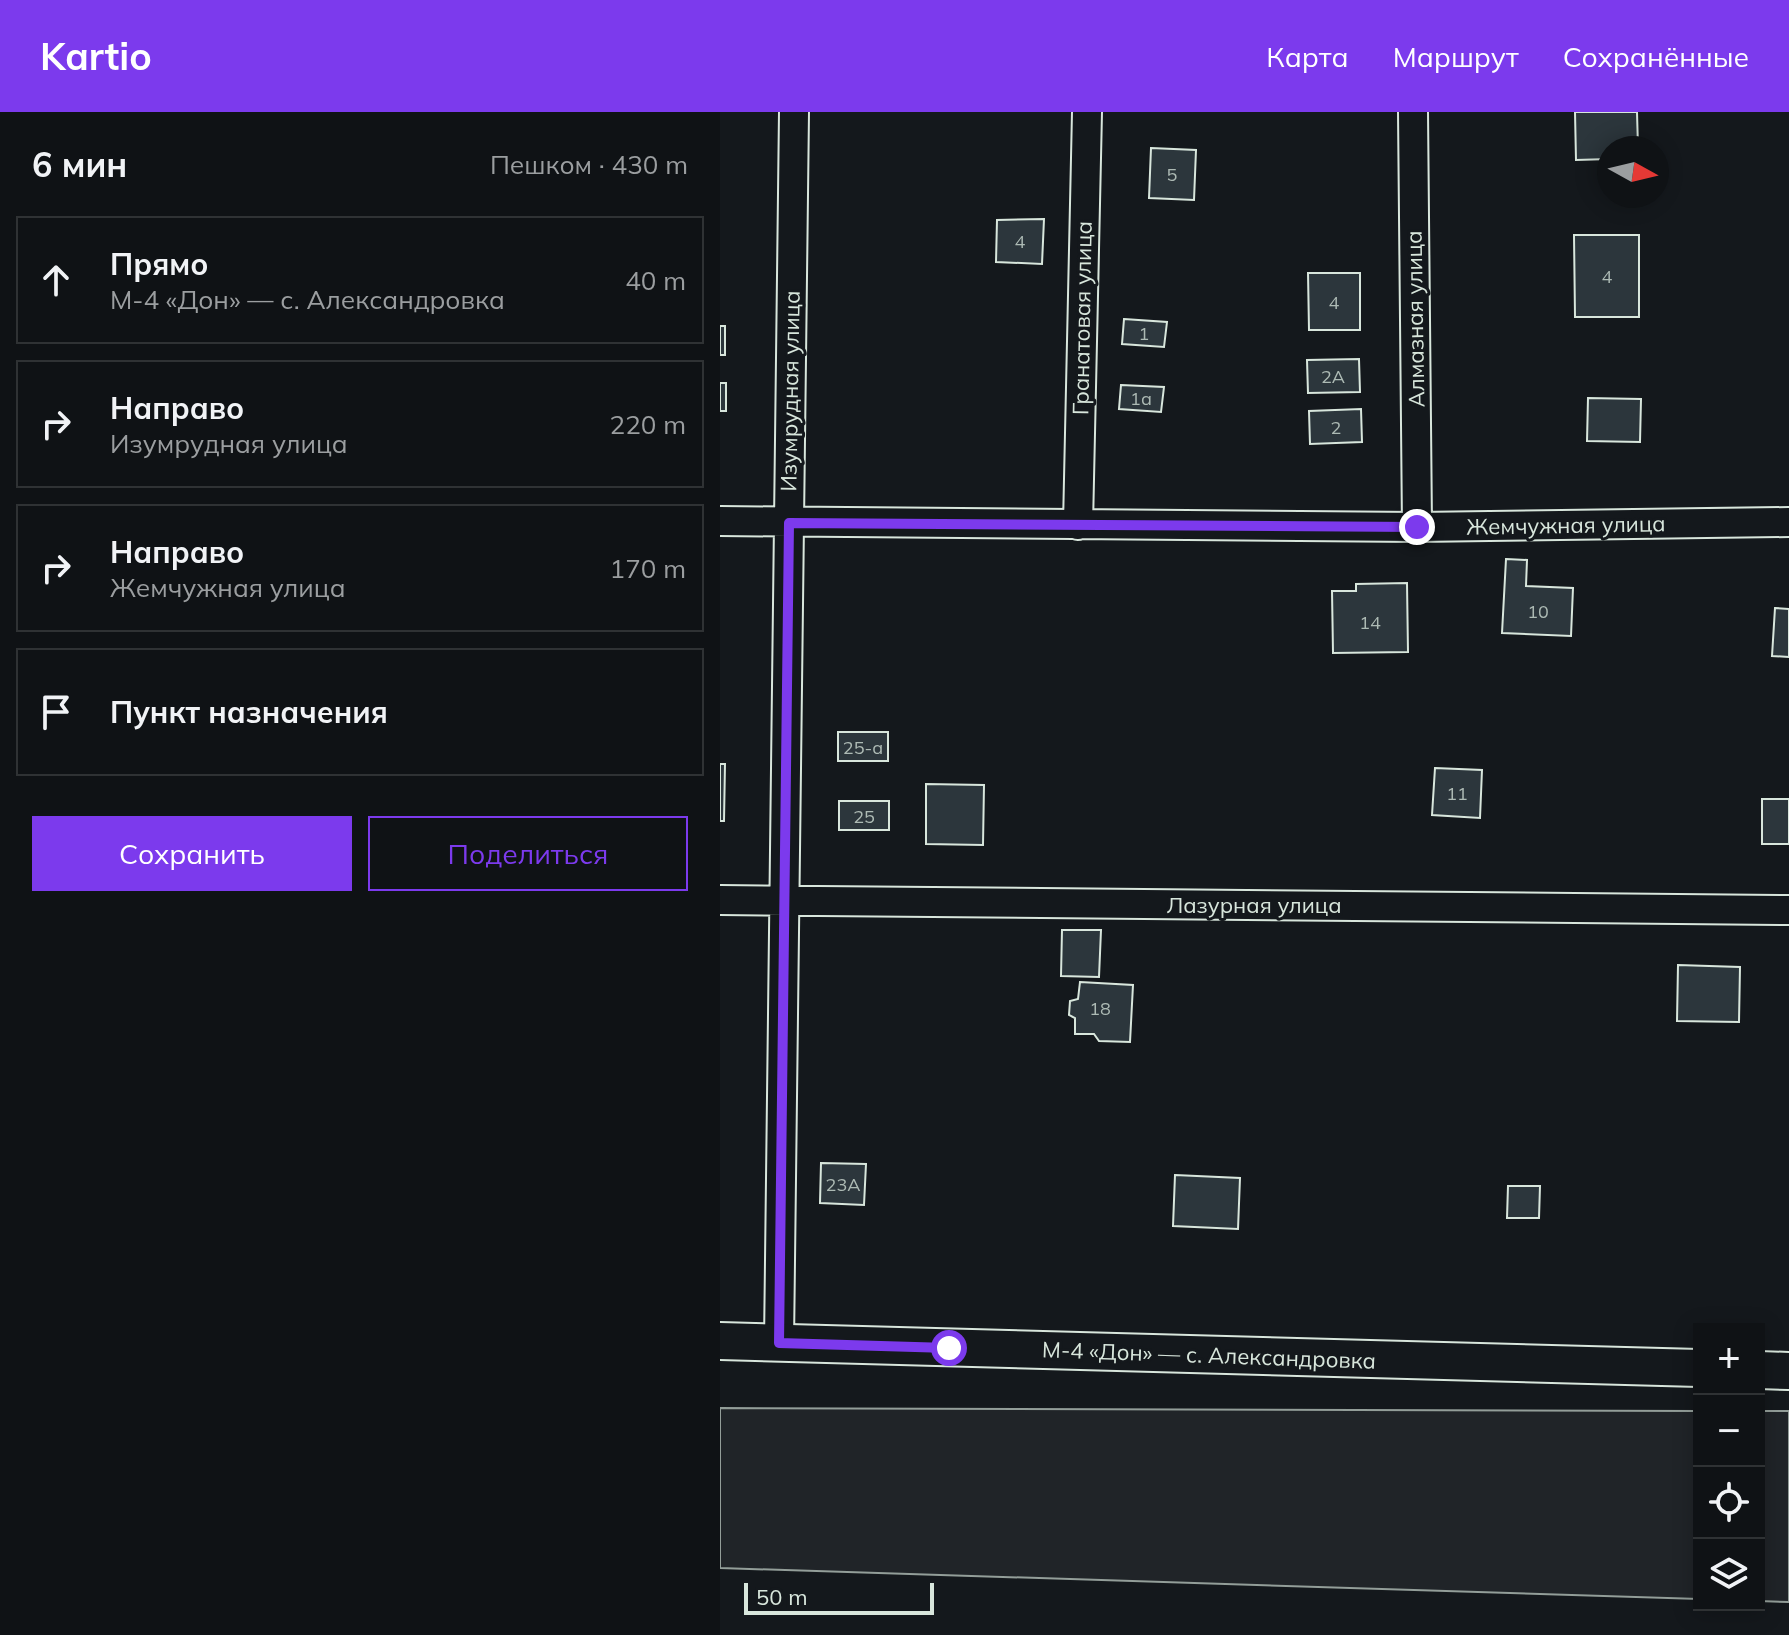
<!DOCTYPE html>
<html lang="ru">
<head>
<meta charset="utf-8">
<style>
	:root { --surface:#0f1215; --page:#181b1e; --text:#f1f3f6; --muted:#9b9ea0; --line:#2f3234; --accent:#7c3aed }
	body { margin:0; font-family:Mulish,sans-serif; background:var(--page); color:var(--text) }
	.controls { position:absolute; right:24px; bottom:24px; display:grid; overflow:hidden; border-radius:0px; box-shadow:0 4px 20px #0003 }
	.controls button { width:72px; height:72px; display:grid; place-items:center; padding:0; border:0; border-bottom:2px solid var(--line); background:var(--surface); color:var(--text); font:40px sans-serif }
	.compass { position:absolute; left:877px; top:24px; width:72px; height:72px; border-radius:50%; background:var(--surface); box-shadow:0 4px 20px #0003; rotate:98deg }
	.scale { position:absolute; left:24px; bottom:20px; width:190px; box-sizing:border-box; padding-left:8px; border:4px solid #d8e6dc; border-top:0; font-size:22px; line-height:28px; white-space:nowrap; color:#d8e6dc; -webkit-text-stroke:6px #14181c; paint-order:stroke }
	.stop { position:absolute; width:24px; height:24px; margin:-18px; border:6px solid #7c3aed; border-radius:50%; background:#fff }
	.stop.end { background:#7c3aed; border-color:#fff; box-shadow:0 2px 8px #0008 }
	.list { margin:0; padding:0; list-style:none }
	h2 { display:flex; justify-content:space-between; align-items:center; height:104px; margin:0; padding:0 32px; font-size:34px }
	h2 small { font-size:26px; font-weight:400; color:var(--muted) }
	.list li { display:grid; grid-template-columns:52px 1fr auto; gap:24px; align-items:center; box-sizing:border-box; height:128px; margin:0 16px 16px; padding:0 16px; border:2px solid var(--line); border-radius:0px }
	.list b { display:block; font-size:30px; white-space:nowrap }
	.list p { margin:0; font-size:26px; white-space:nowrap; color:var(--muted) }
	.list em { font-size:26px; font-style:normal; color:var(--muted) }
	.actions { display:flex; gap:16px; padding:24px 32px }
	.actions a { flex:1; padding:18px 0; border:2px solid var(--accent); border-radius:0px; text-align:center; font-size:28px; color:var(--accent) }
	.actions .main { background:var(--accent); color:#fff }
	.icon { flex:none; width:44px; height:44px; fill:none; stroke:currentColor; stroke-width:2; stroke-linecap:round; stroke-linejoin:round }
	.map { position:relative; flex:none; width:1069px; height:1523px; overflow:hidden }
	header { display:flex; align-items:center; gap:48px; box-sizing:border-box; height:112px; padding:0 40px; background:var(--accent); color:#fff }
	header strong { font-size:38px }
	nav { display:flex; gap:44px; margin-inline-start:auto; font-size:28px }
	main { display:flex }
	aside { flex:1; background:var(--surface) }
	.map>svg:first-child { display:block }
	.green { fill:#202428; stroke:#939e99; stroke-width:2 }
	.building { fill:#2c363c; stroke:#d8e6dc; stroke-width:2 }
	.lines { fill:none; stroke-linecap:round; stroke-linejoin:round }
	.minor-casing { stroke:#d8e6dc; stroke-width:32 }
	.major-casing { stroke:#d8e6dc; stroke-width:40 }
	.minor { stroke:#14181c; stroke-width:28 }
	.major { stroke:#14181c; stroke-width:36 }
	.route { stroke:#7c3aed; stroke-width:10 }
	.labels { text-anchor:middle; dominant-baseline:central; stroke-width:6; stroke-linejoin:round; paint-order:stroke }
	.number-label { font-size:18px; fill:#adbab4 }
	.street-label { font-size:22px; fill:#d8e6dc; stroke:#14181c }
</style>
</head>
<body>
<header>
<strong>Kartio</strong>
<nav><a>Карта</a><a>Маршрут</a><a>Сохранённые</a></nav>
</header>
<main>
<aside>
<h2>6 мин<small>Пешком · 430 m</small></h2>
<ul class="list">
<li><svg class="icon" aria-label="ahead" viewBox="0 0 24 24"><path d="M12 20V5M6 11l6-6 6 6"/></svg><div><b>Прямо</b><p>М-4 «Дон» — с. Александровка</p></div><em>40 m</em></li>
<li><svg class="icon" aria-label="right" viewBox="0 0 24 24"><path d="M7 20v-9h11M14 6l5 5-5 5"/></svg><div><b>Направо</b><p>Изумрудная улица</p></div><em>220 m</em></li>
<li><svg class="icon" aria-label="right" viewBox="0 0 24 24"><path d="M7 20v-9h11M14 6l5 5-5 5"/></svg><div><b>Направо</b><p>Жемчужная улица</p></div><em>170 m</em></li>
<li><svg class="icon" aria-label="arrive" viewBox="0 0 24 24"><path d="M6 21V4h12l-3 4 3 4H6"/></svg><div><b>Пункт назначения</b></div></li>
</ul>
<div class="actions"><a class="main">Сохранить</a><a>Поделиться</a></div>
</aside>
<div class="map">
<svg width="1069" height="1523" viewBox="0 0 1069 1523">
	<rect width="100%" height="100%" fill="#14181c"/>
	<path class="green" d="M0,1296L979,1299V1487L0,1456Z
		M1039,1299H1069V1490L1039,1489Z"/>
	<path class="building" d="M855,0H917L918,36H889V47L856,48Z
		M431,36L476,38L474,88L429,86Z
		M324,107L322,152L276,150L277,108Z
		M854,123H919V205H855Z
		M588,161H640V218H589Z
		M404,207L447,210L444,235L402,232Z
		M0,214H5V243H0Z
		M639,247L640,280L588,281L587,248Z
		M0,271H6V299H0Z
		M401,273L444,275L441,300L399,297Z
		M868,286L921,287L920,330L867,329Z
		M641,297L642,330L590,332L589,299Z
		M786,447L807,448L806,474L853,476L851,524L782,521Z
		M687,471L688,540L613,541L612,479H636V472Z
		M1055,496L1069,497V545L1052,544Z
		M118,620H168V649H118Z
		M0,652H5L4,709H0Z
		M715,656L762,658L760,706L712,703Z
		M206,672L264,673L263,733L206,732Z
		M1042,687H1069V732H1042Z
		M119,689H169V718H119Z
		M342,818H381L379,865L341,864Z
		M958,853L1020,855L1019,910L957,909Z
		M360,870L413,873L410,930L379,929L374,922H355V906L349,903L350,889L358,887Z
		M101,1051L146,1052L144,1093L100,1091Z
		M455,1063L520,1066L518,1117L453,1114Z
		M788,1074H820L819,1106H787Z"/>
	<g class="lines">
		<defs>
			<path id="minor" d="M693,0L697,415
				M0,409L697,415L1069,410
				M358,413L367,0
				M0,788L1069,798
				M59,1231L74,0"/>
			<path id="major" d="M0,1229L979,1256
				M1039,1258L1069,1259"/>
		</defs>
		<use href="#minor" class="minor-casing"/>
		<use href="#major" class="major-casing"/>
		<use href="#minor" class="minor"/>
		<use href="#major" class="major"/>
	</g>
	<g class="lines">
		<path class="route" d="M229,1236L59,1231L69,411L697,415"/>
	</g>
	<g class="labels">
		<g class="number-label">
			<text x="452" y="62">5</text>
			<text x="300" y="129">4</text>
			<text x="887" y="164">4</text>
			<text x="614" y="190">4</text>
			<text x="424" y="221">1</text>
			<text x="613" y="264">2А</text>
			<text x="421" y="286">1а</text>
			<text x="616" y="315">2</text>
			<text x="818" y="499">10</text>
			<text x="650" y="510">14</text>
			<text x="143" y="635">25-а</text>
			<text x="737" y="681">11</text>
			<text x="144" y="704">25</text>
			<text x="380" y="896">18</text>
			<text x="123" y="1072">23А</text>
		</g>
		<g class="street-label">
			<text transform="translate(362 206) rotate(-89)">Гранатовая улица</text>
			<text transform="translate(695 207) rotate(-91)">Алмазная улица</text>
			<text transform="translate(70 279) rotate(-89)">Изумрудная улица</text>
			<text transform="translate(846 413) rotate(-1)">Жемчужная улица</text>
			<text x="534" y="793">Лазурная улица</text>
			<text transform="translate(489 1243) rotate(2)">М-4 «Дон» — с. Александровка</text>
		</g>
	</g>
</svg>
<div class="controls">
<button>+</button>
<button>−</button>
<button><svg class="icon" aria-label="locate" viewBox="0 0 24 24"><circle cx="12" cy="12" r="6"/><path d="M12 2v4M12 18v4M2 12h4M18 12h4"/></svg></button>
<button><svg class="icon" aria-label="layers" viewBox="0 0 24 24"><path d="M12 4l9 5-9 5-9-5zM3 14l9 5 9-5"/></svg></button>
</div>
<svg class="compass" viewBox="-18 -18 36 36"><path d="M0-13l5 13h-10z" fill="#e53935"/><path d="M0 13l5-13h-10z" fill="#9b9ea0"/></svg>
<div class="scale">50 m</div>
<div class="stop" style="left:229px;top:1236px"></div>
<div class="stop end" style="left:697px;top:415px"></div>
</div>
</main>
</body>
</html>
